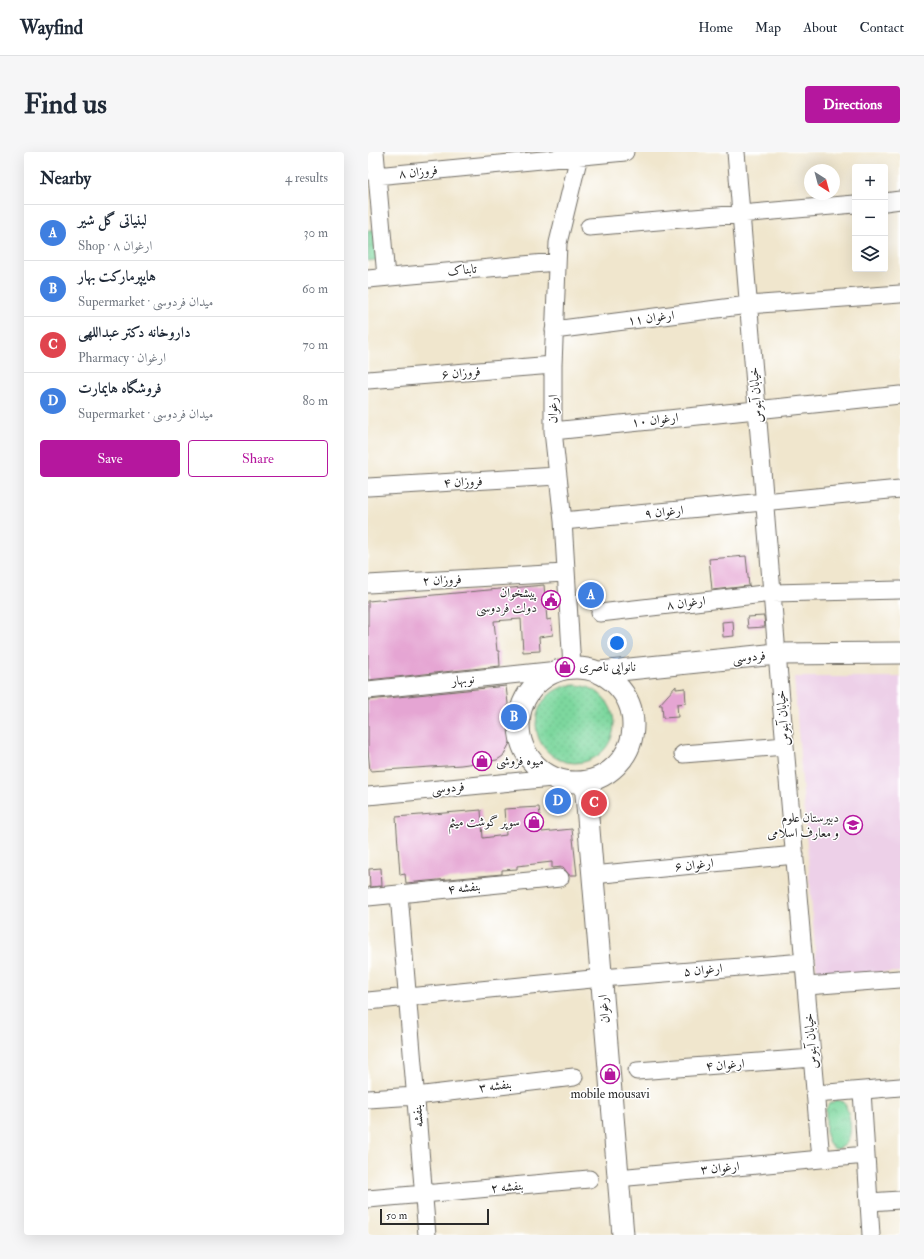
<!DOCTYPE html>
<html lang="en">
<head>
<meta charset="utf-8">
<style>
	:root { --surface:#fff; --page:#f6f6f7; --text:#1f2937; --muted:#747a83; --line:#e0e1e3; --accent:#b5179e }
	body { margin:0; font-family:"IM FELL Double Pica",Amiri,serif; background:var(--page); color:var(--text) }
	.controls { position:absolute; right:12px; top:12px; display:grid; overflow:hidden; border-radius:4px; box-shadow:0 4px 16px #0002 }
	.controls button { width:36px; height:36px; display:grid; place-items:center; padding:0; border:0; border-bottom:1px solid var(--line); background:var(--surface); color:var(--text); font:20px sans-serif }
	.compass { position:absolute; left:436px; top:12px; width:36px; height:36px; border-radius:50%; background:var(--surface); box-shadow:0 4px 16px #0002; rotate:144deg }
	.scale { position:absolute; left:12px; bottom:10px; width:109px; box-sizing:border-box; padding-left:4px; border:2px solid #2b2b2b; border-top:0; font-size:11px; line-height:14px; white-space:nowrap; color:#2b2b2b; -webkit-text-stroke:3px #fff; paint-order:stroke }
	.you { position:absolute; left:249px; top:491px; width:14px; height:14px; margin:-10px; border:3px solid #fff; border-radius:50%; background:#1a73e8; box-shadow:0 0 0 6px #1a73e833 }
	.badge { display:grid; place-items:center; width:26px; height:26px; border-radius:50%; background:var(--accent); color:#fff; font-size:13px; font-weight:700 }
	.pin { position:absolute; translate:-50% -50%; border:2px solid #fff; box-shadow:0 1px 4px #0006 }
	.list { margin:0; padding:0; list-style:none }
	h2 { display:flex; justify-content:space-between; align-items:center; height:52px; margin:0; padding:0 16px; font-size:17px }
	h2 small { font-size:13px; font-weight:400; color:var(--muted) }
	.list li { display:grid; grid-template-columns:26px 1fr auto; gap:12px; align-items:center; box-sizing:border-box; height:56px; padding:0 16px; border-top:1px solid var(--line) }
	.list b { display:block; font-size:15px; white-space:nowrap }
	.list p { margin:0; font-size:13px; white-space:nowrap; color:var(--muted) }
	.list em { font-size:13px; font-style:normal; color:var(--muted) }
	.actions { display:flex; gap:8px; padding:12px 16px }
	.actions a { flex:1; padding:9px 0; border:1px solid var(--accent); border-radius:4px; text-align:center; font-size:14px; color:var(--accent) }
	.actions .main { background:var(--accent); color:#fff }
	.icon { flex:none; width:22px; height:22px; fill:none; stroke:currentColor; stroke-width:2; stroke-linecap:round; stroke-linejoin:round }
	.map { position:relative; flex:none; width:532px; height:1083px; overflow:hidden; border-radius:4px }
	header { display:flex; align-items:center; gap:24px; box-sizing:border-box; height:56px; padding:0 20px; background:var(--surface); border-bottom:1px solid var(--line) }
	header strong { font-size:19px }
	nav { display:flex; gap:22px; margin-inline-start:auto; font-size:14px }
	.intro { display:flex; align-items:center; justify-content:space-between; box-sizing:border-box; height:96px; padding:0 24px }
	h1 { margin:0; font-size:28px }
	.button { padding:10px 18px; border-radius:4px; background:var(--accent); color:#fff; font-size:14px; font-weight:700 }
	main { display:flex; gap:24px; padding:0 24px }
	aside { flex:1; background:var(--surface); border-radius:4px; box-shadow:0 4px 16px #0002 }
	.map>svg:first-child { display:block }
	.built { fill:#edd0e8 }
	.grass { fill:url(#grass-dots); stroke:#548164 }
	.park { fill:url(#park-crowns); stroke:#548164 }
	.building { fill:#e5a5d3 }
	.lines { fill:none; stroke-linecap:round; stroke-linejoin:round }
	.minor-casing { stroke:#706c64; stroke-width:19 }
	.major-casing { stroke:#706c64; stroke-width:23 }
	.minor { stroke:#fff; stroke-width:17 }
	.major { stroke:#fff; stroke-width:21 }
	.labels { text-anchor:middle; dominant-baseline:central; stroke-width:3; stroke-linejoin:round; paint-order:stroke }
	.street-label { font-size:13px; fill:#2b2b2b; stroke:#fff }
	.poi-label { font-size:13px; fill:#2b2b2b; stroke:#fff; text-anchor:end }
</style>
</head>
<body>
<header>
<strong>Wayfind</strong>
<nav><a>Home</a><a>Map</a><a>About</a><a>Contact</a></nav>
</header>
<div class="intro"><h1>Find us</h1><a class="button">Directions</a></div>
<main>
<aside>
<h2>Nearby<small>4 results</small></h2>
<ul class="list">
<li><span class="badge" style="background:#3f7fe0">A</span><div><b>لبنیاتی گل شیر</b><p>Shop · ارغوان ۸</p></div><em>30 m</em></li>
<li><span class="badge" style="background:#3f7fe0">B</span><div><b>هایپرمارکت بهار</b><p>Supermarket · میدان فردوسی</p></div><em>60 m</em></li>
<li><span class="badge" style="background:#e0444e">C</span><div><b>داروخانه دکتر عبداللهی</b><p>Pharmacy · ارغوان</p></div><em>70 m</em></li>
<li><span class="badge" style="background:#3f7fe0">D</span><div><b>فروشگاه هایمارت</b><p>Supermarket · میدان فردوسی</p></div><em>80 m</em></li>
</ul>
<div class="actions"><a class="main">Save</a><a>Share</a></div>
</aside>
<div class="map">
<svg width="532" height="1083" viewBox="0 0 532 1083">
	<defs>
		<pattern id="grass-dots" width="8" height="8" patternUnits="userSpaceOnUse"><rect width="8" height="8" fill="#7dd79e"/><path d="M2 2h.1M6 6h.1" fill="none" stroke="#6cb988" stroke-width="1.8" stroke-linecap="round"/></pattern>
		<pattern id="park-crowns" width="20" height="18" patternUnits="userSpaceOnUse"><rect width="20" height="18" fill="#7dd79e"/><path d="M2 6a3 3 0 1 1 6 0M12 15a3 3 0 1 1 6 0" fill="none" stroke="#6cb988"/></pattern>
	</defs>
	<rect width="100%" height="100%" fill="#fff"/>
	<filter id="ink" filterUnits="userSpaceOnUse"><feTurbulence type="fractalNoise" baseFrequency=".025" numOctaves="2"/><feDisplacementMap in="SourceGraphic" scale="8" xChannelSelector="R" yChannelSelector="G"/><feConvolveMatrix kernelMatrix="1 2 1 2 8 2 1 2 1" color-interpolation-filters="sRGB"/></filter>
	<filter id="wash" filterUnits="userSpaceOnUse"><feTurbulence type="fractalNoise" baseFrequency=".012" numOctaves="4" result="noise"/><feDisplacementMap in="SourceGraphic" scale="16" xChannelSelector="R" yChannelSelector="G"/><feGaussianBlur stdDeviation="0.9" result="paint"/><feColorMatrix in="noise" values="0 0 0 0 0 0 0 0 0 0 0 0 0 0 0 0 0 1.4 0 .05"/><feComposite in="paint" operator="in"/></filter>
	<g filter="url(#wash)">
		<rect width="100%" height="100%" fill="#f0e6cd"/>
		<path class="built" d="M426,525H532V820L449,822Z"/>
		<path class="grass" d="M168 572a39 39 0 1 1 78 0a39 39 0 1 1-78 0Z"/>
		<path class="park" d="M0,78H7L9,108L0,109Z
			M469,948L476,950C483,963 489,995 467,997L461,992L458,983V957L461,952Z"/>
		<g id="blocks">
			<path class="building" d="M378,404L381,434L344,438L341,407Z
				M176,433L179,468L183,467L185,483L171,485L172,499L155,500L153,467L126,469L129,499H131L132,514L0,528V449Z
				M396,464L397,475L380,476L379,465Z
				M365,469L366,484L355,485L354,470Z
				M138,534L144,587L135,604L129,608L93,613L2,619L0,598V548Z
				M308,534V537L317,536L318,551L309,552L310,565L295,566L294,553H291Z
				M171,655L174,680L204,677L209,723H201L195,715L184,716V710L149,714V717L134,718V722L38,731L37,722L32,723L28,665L113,658L115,686L138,683L136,657Z
				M13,716L14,734L2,735L1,717Z"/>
		</g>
	</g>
	<g filter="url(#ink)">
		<use href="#blocks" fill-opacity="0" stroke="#706c64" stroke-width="1"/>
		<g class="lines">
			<defs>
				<path id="minor" d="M7,0L18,125
					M368,0L409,502L453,1007L498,1003L503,1083
					M8,24L257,0
					M517,50L532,48
					M221,75L487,52
					M0,127L188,110
					M186,178L380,153L532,142
					M0,228L185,213
					M185,279L532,243
					M0,335L189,324
					M195,369L532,337
					M0,432L197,421
					M232,461L404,441L532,438
					M204,515L195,369L185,279V213L190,91L212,0
					M0,538L190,518
					M315,602L417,594
					M0,644L184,626
					M225,723L427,703
					M31,742L59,1083
					M0,745L192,726
					M439,834L532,827
					M0,849L234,826L436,810
					M269,919L445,906
					M494,939L498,1003
					M448,942L532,935
					M0,947L48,944L206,925
					M250,1026L453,1007
					M0,1047L221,1027
					M501,1050L532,1048"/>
				<path id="major" d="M151 573a57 57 0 1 1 114 0a57 57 0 1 1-114 0Z
					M232,520L409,502L532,501
					M217,630L255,1083"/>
			</defs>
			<use href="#minor" class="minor-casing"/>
			<use href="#major" class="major-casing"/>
			<use href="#minor" class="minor"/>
			<use href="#major" class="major"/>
		</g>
	</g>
	<defs>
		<symbol id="civic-ring" viewBox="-11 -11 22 22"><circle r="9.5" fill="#fff" stroke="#b5179e" stroke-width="1.5"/><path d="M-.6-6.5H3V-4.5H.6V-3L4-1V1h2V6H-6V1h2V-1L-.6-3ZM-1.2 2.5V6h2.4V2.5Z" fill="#b5179e"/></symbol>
		<symbol id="shop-ring" viewBox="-11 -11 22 22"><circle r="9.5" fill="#fff" stroke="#b5179e" stroke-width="1.5"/><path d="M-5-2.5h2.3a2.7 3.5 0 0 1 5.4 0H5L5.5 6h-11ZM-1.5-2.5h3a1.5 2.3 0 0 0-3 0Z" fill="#b5179e"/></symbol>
		<symbol id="school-ring" viewBox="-11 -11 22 22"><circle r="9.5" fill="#fff" stroke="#b5179e" stroke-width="1.5"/><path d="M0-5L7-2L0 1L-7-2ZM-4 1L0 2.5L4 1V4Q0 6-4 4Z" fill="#b5179e"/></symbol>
	</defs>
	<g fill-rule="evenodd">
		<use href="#civic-ring" x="172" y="437" width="22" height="22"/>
		<use href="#shop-ring" x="186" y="504" width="22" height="22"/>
		<use href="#shop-ring" x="103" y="598" width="22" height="22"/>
		<use href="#shop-ring" x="155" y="659" width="22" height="22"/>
		<use href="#school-ring" x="474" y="662" width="22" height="22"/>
		<use href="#shop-ring" x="231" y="911" width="22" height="22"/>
	</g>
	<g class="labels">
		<g class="street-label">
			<text transform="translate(50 20) rotate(-6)">فروزان ۸</text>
			<text transform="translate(94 118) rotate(-5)">تابناک</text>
			<text transform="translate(283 166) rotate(-7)">ارغوان ۱۱</text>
			<text transform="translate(93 221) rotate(-5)">فروزان ۶</text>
			<text transform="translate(388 243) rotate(-95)">خیابان آبنوس</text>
			<text transform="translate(185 257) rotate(-89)">ارغوان</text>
			<text transform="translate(287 268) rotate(-6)">ارغوان ۱۰</text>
			<text transform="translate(95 330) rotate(-3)">فروزان ۴</text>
			<text transform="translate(296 360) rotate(-5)">ارغوان ۹</text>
			<text transform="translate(74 428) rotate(-3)">فروزان ۲</text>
			<text transform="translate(318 451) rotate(-7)">ارغوان ۸</text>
			<text transform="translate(381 505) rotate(-6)">فردوسی</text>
			<text transform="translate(95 528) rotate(-6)">نوبهار</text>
			<text transform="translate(415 566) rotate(-95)">خیابان آبنوس</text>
			<text transform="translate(80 636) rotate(-5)">فردوسی</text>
			<text transform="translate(326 713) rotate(-6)">ارغوان ۶</text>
			<text transform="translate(96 736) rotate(-6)">بنفشه ۴</text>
			<text transform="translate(335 818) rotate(-5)">ارغوان ۵</text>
			<text transform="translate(236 857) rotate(-95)">ارغوان</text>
			<text transform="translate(443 889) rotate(-95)">خیابان آبنوس</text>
			<text transform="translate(357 913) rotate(-4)">ارغوان ۴</text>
			<text transform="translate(127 934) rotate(-7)">بنفشه ۳</text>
			<text transform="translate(50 964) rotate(-95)">بنفشه</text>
			<text transform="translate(352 1016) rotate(-5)">ارغوان ۳</text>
			<text transform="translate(139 1035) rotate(-5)">بنفشه ۲</text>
		</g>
		<g class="poi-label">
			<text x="169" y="441">پیشخوان<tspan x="169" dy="15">دولت فردوسی</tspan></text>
			<text x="211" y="515" text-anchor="start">نانوایی ناصری</text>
			<text x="128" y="609" text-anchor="start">میوه فروشی</text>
			<text x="471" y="666">دبیرستان علوم<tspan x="471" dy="15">و معارف اسلامی</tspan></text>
			<text x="152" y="670">سوپر گوشت میثم</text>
			<text x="242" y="942" text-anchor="middle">mobile mousavi</text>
		</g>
	</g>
</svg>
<div class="controls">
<button>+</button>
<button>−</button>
<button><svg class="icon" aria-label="layers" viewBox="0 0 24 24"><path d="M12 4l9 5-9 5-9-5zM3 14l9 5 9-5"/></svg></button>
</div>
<svg class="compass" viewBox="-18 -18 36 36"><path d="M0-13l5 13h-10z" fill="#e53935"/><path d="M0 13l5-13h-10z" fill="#747a83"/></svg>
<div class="scale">50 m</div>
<div class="you"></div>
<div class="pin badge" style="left:223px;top:443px;background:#3f7fe0">A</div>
<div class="pin badge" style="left:146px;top:565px;background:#3f7fe0">B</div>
<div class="pin badge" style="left:226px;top:651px;background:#e0444e">C</div>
<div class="pin badge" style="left:190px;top:649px;background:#3f7fe0">D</div>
</div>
</main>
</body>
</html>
